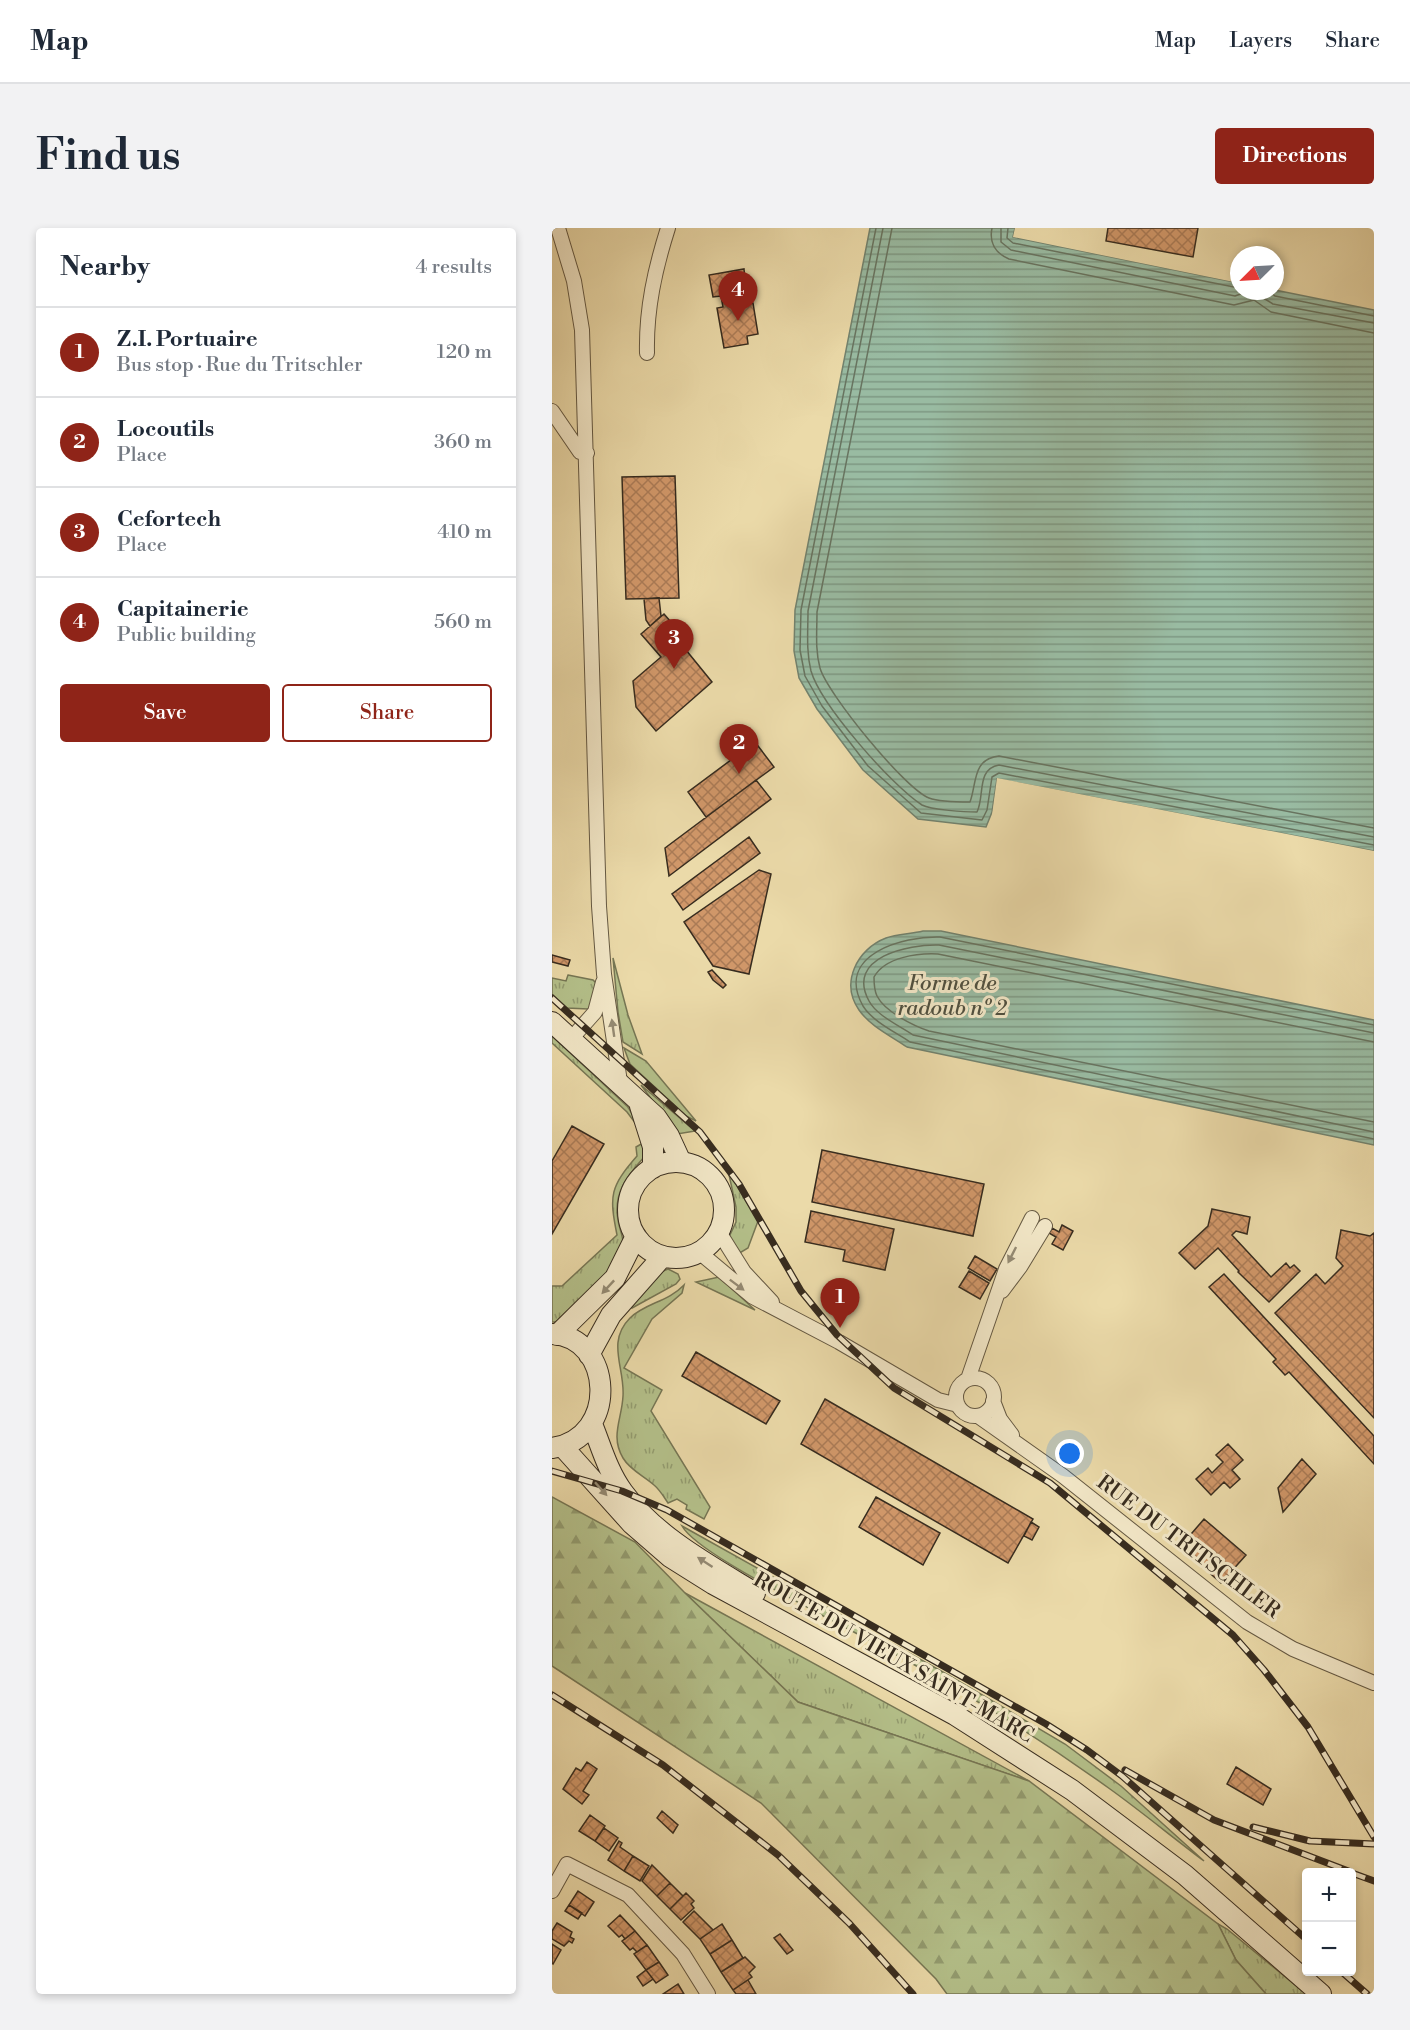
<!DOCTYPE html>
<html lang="en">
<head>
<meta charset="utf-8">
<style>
	:root { --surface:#fff; --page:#f2f2f3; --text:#1f2937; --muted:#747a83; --line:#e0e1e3; --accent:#8f2418 }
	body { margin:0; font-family:"Libre Bodoni",serif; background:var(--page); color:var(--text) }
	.controls { position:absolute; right:18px; bottom:18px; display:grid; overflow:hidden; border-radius:6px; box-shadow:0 3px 9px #0003 }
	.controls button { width:54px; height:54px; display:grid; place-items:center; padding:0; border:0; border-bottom:2px solid var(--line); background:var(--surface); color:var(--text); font:30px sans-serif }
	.compass { position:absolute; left:678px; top:18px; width:54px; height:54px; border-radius:50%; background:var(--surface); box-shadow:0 3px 9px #0003; rotate:246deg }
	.you { position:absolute; left:518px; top:1226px; width:21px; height:21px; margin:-15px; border:4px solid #fff; border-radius:50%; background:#1a73e8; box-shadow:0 0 0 9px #1a73e833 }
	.badge { display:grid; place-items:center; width:39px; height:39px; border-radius:50%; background:var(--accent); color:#fff; font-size:20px; font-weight:700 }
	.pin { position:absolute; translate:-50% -50px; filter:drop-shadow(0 2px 3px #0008) }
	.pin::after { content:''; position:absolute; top:32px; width:21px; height:18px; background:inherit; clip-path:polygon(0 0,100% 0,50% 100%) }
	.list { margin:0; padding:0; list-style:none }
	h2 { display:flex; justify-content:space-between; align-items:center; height:78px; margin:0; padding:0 24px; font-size:26px }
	h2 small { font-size:20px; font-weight:400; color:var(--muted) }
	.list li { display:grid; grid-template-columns:39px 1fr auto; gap:18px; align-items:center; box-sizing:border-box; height:90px; padding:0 24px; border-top:2px solid var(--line) }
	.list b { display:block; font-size:22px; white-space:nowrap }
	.list p { margin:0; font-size:20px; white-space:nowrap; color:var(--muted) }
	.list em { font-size:20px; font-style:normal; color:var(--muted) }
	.actions { display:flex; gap:12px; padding:18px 24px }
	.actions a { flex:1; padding:14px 0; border:2px solid var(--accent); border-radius:6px; text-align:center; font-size:21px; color:var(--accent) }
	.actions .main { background:var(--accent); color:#fff }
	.map { position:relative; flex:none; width:822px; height:1766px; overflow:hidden; border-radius:6px }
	header { display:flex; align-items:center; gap:36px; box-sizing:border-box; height:84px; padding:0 30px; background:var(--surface); border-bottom:2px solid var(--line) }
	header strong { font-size:28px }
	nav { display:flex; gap:33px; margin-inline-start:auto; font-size:21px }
	.intro { display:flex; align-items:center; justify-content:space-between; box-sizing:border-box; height:144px; padding:0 36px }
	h1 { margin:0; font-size:42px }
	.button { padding:15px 27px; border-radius:6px; background:var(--accent); color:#fff; font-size:21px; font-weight:700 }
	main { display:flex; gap:36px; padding:0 36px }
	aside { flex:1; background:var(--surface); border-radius:6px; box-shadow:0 3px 9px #0003 }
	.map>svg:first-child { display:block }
	.grass { fill:url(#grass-tufts); stroke:#767654; stroke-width:1.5 }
	.forest { fill:url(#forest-firs); stroke:#767654; stroke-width:1.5 }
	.water { fill:url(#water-rules); stroke:#72826e; stroke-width:1.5 }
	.pier { fill:#ebdaa9 }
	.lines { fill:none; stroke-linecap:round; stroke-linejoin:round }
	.shore { stroke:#687460; stroke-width:1.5 }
	.building { fill:url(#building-cross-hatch); stroke:#372c1f; stroke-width:1.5 }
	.street-casing { stroke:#645842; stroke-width:16 }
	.secondary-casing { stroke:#372c1f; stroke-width:22 }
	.street { stroke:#f2e7c7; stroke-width:14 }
	.secondary { stroke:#f2e7c7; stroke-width:20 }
	.rail-casing { stroke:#372c1f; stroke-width:7 }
	.rail { stroke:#f2e7c7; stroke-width:4.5; stroke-dasharray:14; stroke-linecap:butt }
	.oneway { fill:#948a73 }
	.labels { text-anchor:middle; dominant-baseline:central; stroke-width:6; stroke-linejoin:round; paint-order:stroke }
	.street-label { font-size:21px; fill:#372c1f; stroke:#f2e7c7 }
	.water-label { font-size:22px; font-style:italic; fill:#505040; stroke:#f2e7c7 }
</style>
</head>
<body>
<header>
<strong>Map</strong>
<nav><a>Map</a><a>Layers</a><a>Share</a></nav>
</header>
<div class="intro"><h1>Find us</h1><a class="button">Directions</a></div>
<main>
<aside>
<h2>Nearby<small>4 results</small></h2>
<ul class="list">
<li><span class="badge">1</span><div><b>Z.I. Portuaire</b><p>Bus stop · Rue du Tritschler</p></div><em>120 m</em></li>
<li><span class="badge">2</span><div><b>Locoutils</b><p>Place</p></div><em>360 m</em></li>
<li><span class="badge">3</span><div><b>Cefortech</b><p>Place</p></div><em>410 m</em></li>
<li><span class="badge">4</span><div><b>Capitainerie</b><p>Public building</p></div><em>560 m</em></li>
</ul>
<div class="actions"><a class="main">Save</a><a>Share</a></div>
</aside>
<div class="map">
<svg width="822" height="1766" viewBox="0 0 822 1766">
	<defs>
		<pattern id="grass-tufts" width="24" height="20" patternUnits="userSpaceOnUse" patternTransform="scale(1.5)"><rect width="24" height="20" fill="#b4c08a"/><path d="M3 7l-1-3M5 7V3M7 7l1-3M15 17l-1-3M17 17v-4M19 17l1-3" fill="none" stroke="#939c70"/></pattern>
		<pattern id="forest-firs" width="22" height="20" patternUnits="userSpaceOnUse" patternTransform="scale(1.5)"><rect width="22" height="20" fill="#b4c08a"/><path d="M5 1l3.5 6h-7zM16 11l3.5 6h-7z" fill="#939c70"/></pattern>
		<pattern id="water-rules" width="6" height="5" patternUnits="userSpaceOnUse" patternTransform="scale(1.5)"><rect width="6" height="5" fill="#99bba2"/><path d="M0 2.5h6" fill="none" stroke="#7e9883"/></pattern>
		<pattern id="building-cross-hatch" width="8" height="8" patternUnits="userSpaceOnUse" patternTransform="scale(1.5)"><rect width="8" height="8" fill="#d09769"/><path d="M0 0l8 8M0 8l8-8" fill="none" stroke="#aa7b56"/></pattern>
	</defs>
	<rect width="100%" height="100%" fill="#ebdaa9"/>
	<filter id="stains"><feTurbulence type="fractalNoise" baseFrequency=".00333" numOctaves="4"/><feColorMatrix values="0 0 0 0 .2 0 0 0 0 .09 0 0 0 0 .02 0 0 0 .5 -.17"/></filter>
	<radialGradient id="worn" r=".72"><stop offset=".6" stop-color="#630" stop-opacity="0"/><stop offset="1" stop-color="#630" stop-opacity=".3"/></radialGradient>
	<path class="grass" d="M61,730L76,787L90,826L71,814L66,784Z
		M16,747L41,752L45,756L40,777L36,781L15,780L0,766V750L14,753Z
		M0,808L76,879L90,904L75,884L0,815Z
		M72,820L94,833L144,893L134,888L78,836Z
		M89,857L143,903L125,906Z
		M91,915L93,928C76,947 61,964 66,992C67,1000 71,1007 71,1015L51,1053L7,1094H0V1058H10L65,1007C57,967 58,959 85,928L84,919Z
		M176,942L206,993L196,1020L186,1026L177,1009L184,994V979Z
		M116,1041L126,1046L128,1051L124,1056L80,1080L77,1078L109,1044Z
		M167,1049L203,1082L144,1054Z
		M132,1057L130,1065L100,1091L72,1140L110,1162L99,1183L158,1279L152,1291L134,1281L135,1277L125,1271L116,1275C112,1269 108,1262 102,1257C92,1248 78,1242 71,1230C58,1208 70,1191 71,1168C73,1140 54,1114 78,1090C93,1075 116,1074 132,1057Z
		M130,1298L398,1448L513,1516L569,1558L652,1633C620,1609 590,1584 558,1561C469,1497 375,1441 277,1391L279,1388L275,1385L273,1389C243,1372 144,1323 130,1298Z
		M133,1365L477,1553L246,1474Z
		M666,1696L675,1701L754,1766H714L684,1732Z"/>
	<path class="forest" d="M0,1269L83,1314L133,1365L246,1474L477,1553L666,1696L684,1732L714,1766H395L384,1751L209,1575L0,1438Z"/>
	<path class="water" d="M318,0H463L461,9L687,55V63L723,62L822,82V623L445,551L440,584L434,599L366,591L311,542L265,481L247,450L242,423L243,382Z
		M371,703H389L822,792V917L355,819C339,808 318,798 307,782C288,755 305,721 334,710C345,706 359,706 371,703Z"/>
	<path class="pier" d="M463,0H466L464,7L687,52V55L461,9Z
		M445,550L822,623V626L448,554L439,595Z"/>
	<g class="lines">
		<path class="shore" d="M324,0L249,382L248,422L253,448L270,478L316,538L369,585L430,592L435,582L440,549L447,545L822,617
			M331,0L256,383C256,403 254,423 259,443C269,477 340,558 370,577C379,582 414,584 425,584C433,568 424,541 447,537L822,609
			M340,0L265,384C265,403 263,422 268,440C275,465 353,561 377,570C388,574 407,574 418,574C425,555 420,531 447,528L822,600
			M440,0C437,15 443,25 457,31L682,77L702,72L719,84L822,105
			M449,0V14L459,22L683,68L697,63
			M456,0L455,10L461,15L687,60
			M710,63L713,71L721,76L822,95
			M717,63L723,68L822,88
			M822,797L388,709C352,708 282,726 311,778C320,793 343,804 358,814L822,911
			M822,805L387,717C357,716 293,729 317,773C325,788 348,798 361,807L822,904
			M822,814L386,726C366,725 333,729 322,749C322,755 322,762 325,768C333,784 362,798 377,803L822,894"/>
	</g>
	<path class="building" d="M556,0H646L641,29L554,13Z
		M192,41L195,76L201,75L206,106L195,108L196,116L172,120L165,80L171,79L169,68L161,69L157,47Z
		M123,248L127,370L74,371L70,249Z
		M107,370L109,388L98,398L94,392L92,371Z
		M112,386L139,417L134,422L160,454L104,503L84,479L81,453L109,429L89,406Z
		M203,514L222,539L154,589L136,564Z
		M204,552L219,571L117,648L113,620Z
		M197,609L208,625L131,682L120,666Z
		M207,642L219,646L197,746L161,738L132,694Z
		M0,727L18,732L16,738L0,734Z
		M160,742L174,757L171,760L161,752L156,744Z
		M20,898L52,916L0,1006V933Z
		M270,922L432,956L421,1008L260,974Z
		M660,981L698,989L695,1006L684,1003L680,1007L719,1049L734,1035L738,1040L742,1037L748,1043L717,1074L686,1044L687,1043L666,1020L643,1041L627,1025L656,998Z
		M259,983L342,1001L333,1042L291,1033L293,1022L253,1014Z
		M510,997L521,1003L511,1022L500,1016L504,1009L497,1005L500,1000L507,1004Z
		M789,1002L818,1008L822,1005V1190L723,1085L764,1046L773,1056L791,1038L784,1030Z
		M423,1028L445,1041L438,1053L416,1040Z
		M417,1043L437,1055L428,1071L407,1059Z
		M672,1046L822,1208V1236L737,1144L733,1147L721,1134L724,1131L657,1059Z
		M144,1124L228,1173L214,1196L130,1148Z
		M273,1171L481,1291L456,1335L249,1216Z
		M676,1216L691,1232L680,1242L688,1251L678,1260L672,1254L659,1267L644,1251L656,1240L660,1245L671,1234L664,1227Z
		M750,1231L764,1246L731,1284L726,1260Z
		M324,1269L388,1305L371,1337L307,1299Z
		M652,1291L694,1327L669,1355L628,1319Z
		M479,1294L487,1299L480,1312L472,1308Z
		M35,1534L45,1541L31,1563L37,1567L30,1576L11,1561L24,1540L29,1543Z
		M684,1539L719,1561L711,1577L675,1556Z
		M110,1583L126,1597L121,1605L105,1590Z
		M38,1587L53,1598L43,1613L27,1603Z
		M52,1600L66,1610L57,1623L43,1613Z
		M67,1613L70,1615L68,1619L81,1628L72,1643L56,1632Z
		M81,1628L97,1638L88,1653L72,1643Z
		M100,1637L118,1655L105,1668L90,1653Z
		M118,1655L131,1668L118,1681L105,1668Z
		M26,1663L42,1674L33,1688L17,1677Z
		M134,1665L142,1673L139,1676L142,1680L129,1692L118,1681Z
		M17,1677L30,1685L26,1691L13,1683Z
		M142,1683L161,1702L148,1711L131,1694Z
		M68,1687L83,1703L73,1711L70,1707L67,1709L56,1698Z
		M5,1695L20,1704L18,1709L22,1711L20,1715L17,1713L12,1718L0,1711V1703Z
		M170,1696L180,1712L158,1726L148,1711Z
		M83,1703L95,1717L85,1724L81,1720L78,1722L70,1713Z
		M228,1706L241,1722L235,1726L222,1710Z
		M180,1712L191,1730L169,1744L158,1726Z
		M0,1716L9,1722L1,1736L0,1735Z
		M95,1717L107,1734L94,1742L82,1726Z
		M193,1729L203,1739L197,1745L200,1749L181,1762L169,1744Z
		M107,1734L116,1747L104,1755L94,1742Z
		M94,1742L101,1751L91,1758L85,1749Z
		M196,1752L204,1766H184L181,1762Z
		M126,1756L132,1766H111Z"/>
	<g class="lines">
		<defs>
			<path id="street" d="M6,0L22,53L30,102L47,678L52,746L68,854
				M95,125C94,81 103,41 116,0
				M0,183L28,224L35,225
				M19,811L43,784L51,754
				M167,1004L192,1044L220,1074
				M147,1024L201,1069L287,1114L386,1172L406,1177
				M450,1063L468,1039L493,998
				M404 1169a19 19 0 1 1 38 0a19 19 0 1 1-38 0Z
				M416,1151L454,1041L480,990
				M441,1173L448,1191L460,1207
				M426,1188L511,1248L695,1394L741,1421L822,1455
				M0,1663L15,1636L76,1667L131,1726L156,1766"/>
			<path id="secondary" d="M0,794L104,889L117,908L129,934
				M88,878L101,919V940
				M76 982a48 48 0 1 1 96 0a48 48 0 1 1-96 0Z
				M0,1106C61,1109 68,1210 0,1220
				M5,1107L63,1050L84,1008
				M37,1127L59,1087L111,1028
				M40,1196C49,1218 56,1244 71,1264C103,1308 157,1337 203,1365
				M10,1218L80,1296L118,1329L161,1356L403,1487L520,1562L633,1647L769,1766"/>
		</defs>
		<use href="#street" class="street-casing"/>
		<use href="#secondary" class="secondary-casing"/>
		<use href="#street" class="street"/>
		<use href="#secondary" class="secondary"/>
		<defs>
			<path id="rail" d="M0,770L148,904L187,956L249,1063L285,1107L342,1160L498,1255L681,1407L712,1442L756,1499L822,1609
				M0,1243L70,1263L115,1282L494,1496L535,1522L570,1548L754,1711
				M0,1467L111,1537L226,1627L297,1695L361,1766
				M573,1542L662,1592L799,1644
				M701,1599L758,1613L822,1616
				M800,1645L822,1653
				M790,1744L815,1766"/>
		</defs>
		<use href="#rail" class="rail-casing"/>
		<use href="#rail" class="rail"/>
	</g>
	<defs><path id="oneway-solid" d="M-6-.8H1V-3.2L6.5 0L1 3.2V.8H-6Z" transform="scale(1.5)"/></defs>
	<g class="oneway">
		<use href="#oneway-solid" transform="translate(61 800) rotate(-98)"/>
		<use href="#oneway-solid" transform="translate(460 1027) rotate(117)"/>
		<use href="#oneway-solid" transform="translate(185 1057) rotate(37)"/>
		<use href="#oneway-solid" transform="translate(56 1059) rotate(133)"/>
		<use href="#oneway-solid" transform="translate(49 1261) rotate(48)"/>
		<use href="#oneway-solid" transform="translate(153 1334) rotate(-147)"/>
	</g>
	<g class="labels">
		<g class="street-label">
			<text transform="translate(636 1319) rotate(37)">RUE DU TRITSCHLER</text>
			<text transform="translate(341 1430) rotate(30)">ROUTE DU VIEUX SAINT-MARC</text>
		</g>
		<g class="water-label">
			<text x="400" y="755">Forme de<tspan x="400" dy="25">radoub nº 2</tspan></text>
		</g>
	</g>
	<rect width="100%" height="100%" filter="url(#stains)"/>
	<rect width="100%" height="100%" fill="url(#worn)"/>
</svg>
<div class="controls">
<button>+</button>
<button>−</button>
</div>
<svg class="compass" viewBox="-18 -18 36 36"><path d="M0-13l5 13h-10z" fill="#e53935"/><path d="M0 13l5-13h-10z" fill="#747a83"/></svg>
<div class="you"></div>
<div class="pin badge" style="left:288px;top:1100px">1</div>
<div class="pin badge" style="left:187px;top:546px">2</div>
<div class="pin badge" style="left:122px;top:441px">3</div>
<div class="pin badge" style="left:186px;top:93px">4</div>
</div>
</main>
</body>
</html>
